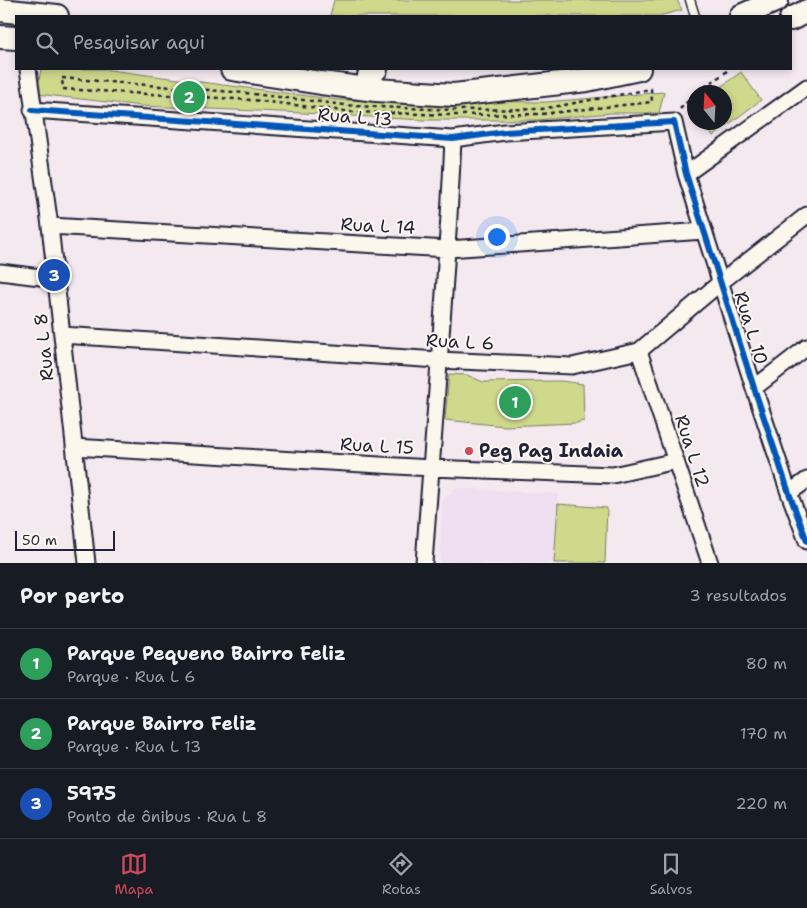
<!DOCTYPE html>
<html lang="pt">
<head>
<meta charset="utf-8">
<style>
	:root { --surface:#171b24; --page:#242831; --text:#f1f3f6; --muted:#9ea1a6; --line:#363941; --accent:#d1495b }
	body { margin:0; font-family:"Shantell Sans",sans-serif; background:var(--page); color:var(--text) }
	.compass { position:absolute; left:687px; top:85px; width:45px; height:45px; border-radius:50%; background:var(--surface); box-shadow:0 2px 8px #0003; rotate:342deg }
	.scale { position:absolute; left:15px; bottom:12px; width:100px; box-sizing:border-box; padding-left:5px; border:2px solid #22223b; border-top:0; font-size:14px; line-height:18px; white-space:nowrap; color:#22223b; -webkit-text-stroke:4px #fbf7ec; paint-order:stroke }
	.you { position:absolute; left:496px; top:236px; width:18px; height:18px; margin:-12px; border:4px solid #fff; border-radius:50%; background:#1a73e8; box-shadow:0 0 0 8px #1a73e833 }
	.badge { display:grid; place-items:center; width:32px; height:32px; border-radius:50%; background:var(--accent); color:#fff; font-size:16px; font-weight:700 }
	.pin { position:absolute; translate:-50% -50%; border:2px solid #fff; box-shadow:0 1px 5px #0006 }
	.list { margin:0; padding:0; list-style:none }
	h2 { display:flex; justify-content:space-between; align-items:center; height:65px; margin:0; padding:0 20px; font-size:21px }
	h2 small { font-size:16px; font-weight:400; color:var(--muted) }
	.list li { display:grid; grid-template-columns:32px 1fr auto; gap:15px; align-items:center; box-sizing:border-box; height:70px; padding:0 20px; border-top:1px solid var(--line) }
	.list b { display:block; font-size:19px; white-space:nowrap }
	.list p { margin:0; font-size:16px; white-space:nowrap; color:var(--muted) }
	.list em { font-size:16px; font-style:normal; color:var(--muted) }
	.icon { flex:none; width:28px; height:28px; fill:none; stroke:currentColor; stroke-width:2; stroke-linecap:round; stroke-linejoin:round }
	.map { position:relative; flex:none; width:807px; height:563px; overflow:hidden }
	.search { position:absolute; background:var(--surface); box-shadow:0 2px 8px #0003; left:15px; right:15px; top:15px; height:55px; display:flex; align-items:center; gap:12px; box-sizing:border-box; padding:0 18px; border-radius:0px; color:var(--muted); font-size:19px }
	.sheet { height:275px; background:var(--surface) }
	nav { display:flex; justify-content:space-around; align-items:center; box-sizing:border-box; height:70px; border-top:1px solid var(--line); background:var(--surface); font-size:14px; color:var(--muted) }
	nav a { display:grid; justify-items:center; gap:2px }
	nav .on { color:var(--accent) }
	.map>svg:first-child { display:block }
	.built { fill:#efdff1 }
	.green { fill:#ced98c; stroke:#787e64 }
	.lines { fill:none; stroke-linecap:round; stroke-linejoin:round }
	.lane-casing { stroke:#22223b; stroke-width:11 }
	.street-casing { stroke:#22223b; stroke-width:19 }
	.secondary-casing { stroke:#22223b; stroke-width:26 }
	.path { stroke:#22223b; stroke-width:2.5; stroke-dasharray:4 4; stroke-linecap:butt }
	.lane { stroke:#fbf7ec; stroke-width:8 }
	.street { stroke:#fbf7ec; stroke-width:15 }
	.secondary { stroke:#fbf7ec; stroke-width:22 }
	.cycleway-casing { stroke:#fbf7ec; stroke-width:9 }
	.cycleway { stroke:#0057b8; stroke-width:6 }
	.poi-dot { fill:#d1495b; stroke:#fbf7ec; stroke-width:2 }
	.labels { text-anchor:middle; dominant-baseline:central; stroke-width:4; stroke-linejoin:round; paint-order:stroke }
	.street-label { font-size:18px; fill:#22223b; stroke:#fbf7ec }
	.poi-label { font-size:18px; font-weight:bold; fill:#22223b; stroke:#fbf7ec; text-anchor:start }
</style>
</head>
<body>
<div class="map">
<svg width="807" height="563" viewBox="0 0 807 563">
	<rect width="100%" height="100%" fill="#f4e9ef"/>
	<filter id="ink" filterUnits="userSpaceOnUse"><feTurbulence type="fractalNoise" baseFrequency=".02" numOctaves="2"/><feDisplacementMap in="SourceGraphic" scale="10" xChannelSelector="R" yChannelSelector="G"/><feConvolveMatrix kernelMatrix="1 2 1 2 8 2 1 2 1" color-interpolation-filters="sRGB"/></filter>
	<g filter="url(#ink)">
		<path class="built" d="M455,488L558,494L554,563H440L442,501Z"/>
		<path class="green" d="M334,0H677L682,10L659,16H330Z
			M41,69H102L338,100L546,102L664,92L659,113H611L538,120H422L303,113L142,106L37,94Z
			M741,72L761,100L713,136L703,123L724,122V92H714Z
			M449,374L467,375L483,382L561,381L583,384L584,421L576,423L505,426L445,420Z
			M558,504L607,508L605,563H554Z"/>
		<g class="lines">
			<defs>
				<path id="lane" d="M690,0L695,16"/>
				<path id="street" d="M28,69L50,226L87,563
					M32,110L453,139L505,132L674,122L686,174L754,388L789,493L807,541
					M686,174L807,87
					M50,226L448,249L704,231
					M0,272L56,279
					M62,335L438,360L572,366L639,351L721,282L807,215
					M639,351L710,563
					M754,388L807,347
					M74,447L431,468L613,475L676,461
					M789,493L807,480
					M424,563C434,422 447,281 453,139"/>
				<path id="secondary" d="M0,10L57,16
					M741,16L777,0
					M791,19L807,11
					M0,37L16,38
					M232,69L321,83L376,90L454,95L587,80L639,69
					M376,90L369,76L372,71L376,69"/>
			</defs>
			<use href="#lane" class="lane-casing"/>
			<use href="#street" class="street-casing"/>
			<use href="#secondary" class="secondary-casing"/>
			<path class="path" d="M62,78L245,93L354,106L453,110L542,109L651,89L652,102L541,114L453,115L353,112L252,100L63,89Z
				M698,92L726,72L727,69
				M680,109L694,95"/>
			<use href="#lane" class="lane"/>
			<use href="#street" class="street"/>
			<use href="#secondary" class="secondary"/>
			<defs>
				<path id="cycleway" d="M32,110L453,139L505,132L674,122L686,174L754,388L789,493L807,541"/>
			</defs>
			<use href="#cycleway" class="cycleway-casing"/>
			<use href="#cycleway" class="cycleway"/>
		</g>
	</g>
	<circle class="poi-dot" cx="469" cy="451" r="5"/>
	<g class="labels">
		<g class="street-label">
			<text transform="translate(355 117) rotate(4)">Rua L 13</text>
			<text transform="translate(378 226) rotate(3)">Rua L 14</text>
			<text transform="translate(751 328) rotate(73)">Rua L 10</text>
			<text transform="translate(460 342) rotate(3)">Rua L 6</text>
			<text transform="translate(44 347) rotate(-96)">Rua L 8</text>
			<text transform="translate(377 446) rotate(3)">Rua L 15</text>
			<text transform="translate(692 451) rotate(72)">Rua L 12</text>
		</g>
		<g class="poi-label">
			<text x="479" y="451">Peg Pag Indaia</text>
		</g>
	</g>
</svg>
<svg class="compass" viewBox="-18 -18 36 36"><path d="M0-13l5 13h-10z" fill="#e53935"/><path d="M0 13l5-13h-10z" fill="#9ea1a6"/></svg>
<div class="scale">50 m</div>
<div class="you"></div>
<div class="pin badge" style="left:515px;top:402px;background:#2e9e5b">1</div>
<div class="pin badge" style="left:189px;top:97px;background:#2e9e5b">2</div>
<div class="pin badge" style="left:54px;top:275px;background:#1a4fb4">3</div>
<div class="search"><svg class="icon" aria-label="search" viewBox="0 0 24 24"><circle cx="10" cy="10" r="6"/><path d="M15 15l6 6"/></svg>Pesquisar aqui</div>
</div>
<section class="sheet">
<h2>Por perto<small>3 resultados</small></h2>
<ul class="list">
<li><span class="badge" style="background:#2e9e5b">1</span><div><b>Parque Pequeno Bairro Feliz</b><p>Parque · Rua L 6</p></div><em>80 m</em></li>
<li><span class="badge" style="background:#2e9e5b">2</span><div><b>Parque Bairro Feliz</b><p>Parque · Rua L 13</p></div><em>170 m</em></li>
<li><span class="badge" style="background:#1a4fb4">3</span><div><b>5975</b><p>Ponto de ônibus · Rua L 8</p></div><em>220 m</em></li>
</ul>
</section>
<nav>
<a class="on"><svg class="icon" aria-label="map" viewBox="0 0 24 24"><path d="M3 6l6-2 6 2 6-2v14l-6 2-6-2-6 2zM9 4v14M15 6v14"/></svg>Mapa</a>
<a><svg class="icon" aria-label="directions" viewBox="0 0 24 24"><path d="M12 3l9 9-9 9-9-9zM9 14v-3h6M13 9l2 2-2 2"/></svg>Rotas</a>
<a><svg class="icon" aria-label="saved" viewBox="0 0 24 24"><path d="M7 4h10v16l-5-4-5 4z"/></svg>Salvos</a>
</nav>
</body>
</html>
